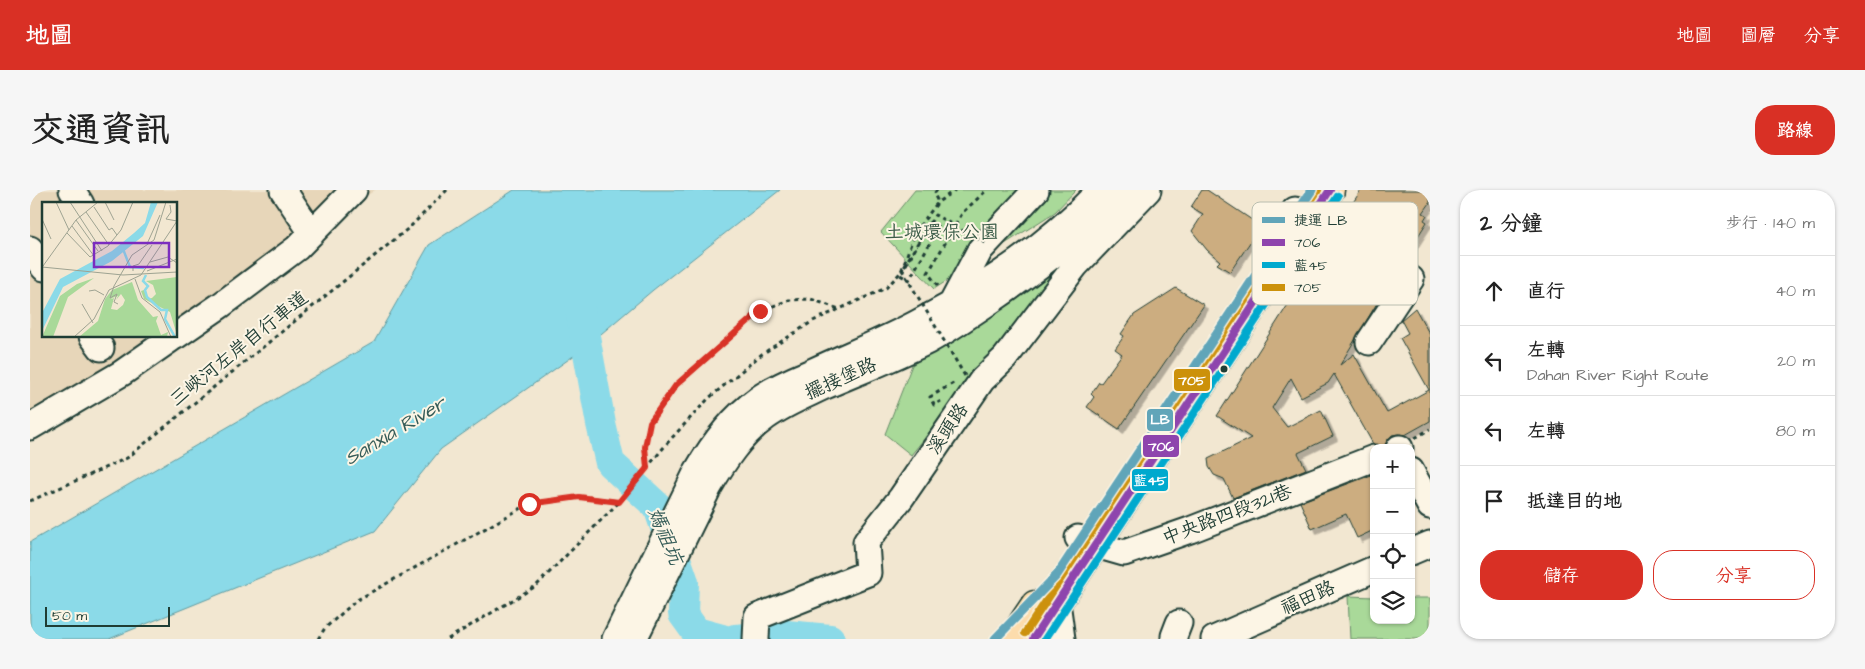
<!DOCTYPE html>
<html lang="zh-TW">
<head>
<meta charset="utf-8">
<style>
	:root { --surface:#fff; --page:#f6f6f6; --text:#222; --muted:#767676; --line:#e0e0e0; --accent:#d93025 }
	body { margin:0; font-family:"Architects Daughter","LXGW WenKai TC",sans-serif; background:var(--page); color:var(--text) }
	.controls { position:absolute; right:15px; bottom:15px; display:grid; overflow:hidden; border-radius:10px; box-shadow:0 1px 4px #0004 }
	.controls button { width:45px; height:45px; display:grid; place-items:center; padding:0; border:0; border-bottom:1px solid var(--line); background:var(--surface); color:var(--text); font:25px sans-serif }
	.scale { position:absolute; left:15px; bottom:12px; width:125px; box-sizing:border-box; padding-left:5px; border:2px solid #1f3d34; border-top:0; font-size:14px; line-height:18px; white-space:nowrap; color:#1f3d34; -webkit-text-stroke:4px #fcf5e5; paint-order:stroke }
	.stop { position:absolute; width:15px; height:15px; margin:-11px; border:4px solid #d93025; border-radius:50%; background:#fff }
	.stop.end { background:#d93025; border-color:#fff; box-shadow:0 1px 5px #0008 }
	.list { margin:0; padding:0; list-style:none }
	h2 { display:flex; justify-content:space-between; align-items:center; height:65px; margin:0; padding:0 20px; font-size:21px }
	h2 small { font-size:16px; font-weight:400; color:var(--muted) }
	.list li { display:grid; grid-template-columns:32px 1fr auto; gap:15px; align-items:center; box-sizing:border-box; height:70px; padding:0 20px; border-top:1px solid var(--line) }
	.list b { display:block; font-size:19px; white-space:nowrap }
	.list p { margin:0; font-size:16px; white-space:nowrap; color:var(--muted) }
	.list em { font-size:16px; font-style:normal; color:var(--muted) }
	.actions { display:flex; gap:10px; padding:15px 20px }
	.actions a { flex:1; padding:11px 0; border:1px solid var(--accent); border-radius:20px; text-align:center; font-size:18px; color:var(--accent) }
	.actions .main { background:var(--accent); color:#fff }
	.icon { flex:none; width:28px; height:28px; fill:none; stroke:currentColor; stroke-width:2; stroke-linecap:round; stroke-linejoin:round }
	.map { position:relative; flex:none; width:1400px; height:449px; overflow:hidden; border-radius:20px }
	header { display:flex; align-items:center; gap:30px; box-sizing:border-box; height:70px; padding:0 25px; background:var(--accent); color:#fff }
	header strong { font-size:24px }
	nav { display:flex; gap:28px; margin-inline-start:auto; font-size:18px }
	.intro { display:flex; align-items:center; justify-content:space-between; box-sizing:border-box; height:120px; padding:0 30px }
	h1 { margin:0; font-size:35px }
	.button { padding:12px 22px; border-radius:20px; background:var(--accent); color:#fff; font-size:18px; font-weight:700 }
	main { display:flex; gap:30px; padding:0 30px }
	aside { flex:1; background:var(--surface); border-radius:20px; box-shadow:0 1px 4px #0004 }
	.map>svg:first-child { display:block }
	.built { fill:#e7d6b9 }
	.green { fill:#a9d999; stroke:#648b66 }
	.water { fill:#8bdae8; stroke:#609ba0 }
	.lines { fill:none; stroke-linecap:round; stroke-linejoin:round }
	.river { stroke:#8bdae8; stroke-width:30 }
	.building { fill:#ccad80; stroke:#1f3d34; filter:url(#shadow) }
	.minor-casing { stroke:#1f3d34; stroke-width:29 }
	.major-casing { stroke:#1f3d34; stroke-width:31 }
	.path { stroke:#1f3d34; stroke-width:3; stroke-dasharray:4 4; stroke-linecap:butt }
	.minor { stroke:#fcf5e5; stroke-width:25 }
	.major { stroke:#fcdcac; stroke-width:28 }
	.path-bridge { stroke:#1f3d34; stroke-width:3; stroke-dasharray:4 4; stroke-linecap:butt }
	.bus-1-casing { stroke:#fcf5e5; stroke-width:11 }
	.bus-2-casing { stroke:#fcf5e5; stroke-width:11 }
	.bus-3-casing { stroke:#fcf5e5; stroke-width:11 }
	.bus-1 { stroke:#8e44ad; stroke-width:8 }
	.bus-2 { stroke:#00a9ce; stroke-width:8 }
	.bus-3 { stroke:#cc910a; stroke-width:8 }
	.metro-1-casing { stroke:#fcf5e5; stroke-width:12 }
	.metro-1 { stroke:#61a5b9; stroke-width:9 }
	.route { stroke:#d93025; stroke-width:6 }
	.bus-dot { fill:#1f3d34; stroke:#fcf5e5; stroke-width:2 }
	.labels { text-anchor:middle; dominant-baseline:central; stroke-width:4; stroke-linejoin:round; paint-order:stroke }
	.park-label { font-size:19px; fill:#3b5c48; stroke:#fcf5e5 }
	.street-label { font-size:19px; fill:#1f3d34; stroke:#fcf5e5 }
	.water-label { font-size:20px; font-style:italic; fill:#355c58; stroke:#fcf5e5 }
	.inset-river { fill:none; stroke:#8bdae8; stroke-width:2.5 }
	.inset-road { fill:none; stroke:#9ea392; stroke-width:1 }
	.view { fill:#7b2cbf; fill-opacity:0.15; stroke:#7b2cbf; stroke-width:2.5 }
	.inset-edge { fill:none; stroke:#1f3d34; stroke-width:2.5 }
	.key { fill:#fcf5e5; stroke:#babeb0; stroke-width:1 }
	.key-label { font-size:14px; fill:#1f3d34 }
	.line-badge { stroke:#fcf5e5; stroke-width:2 }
	.badge-label { font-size:14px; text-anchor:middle; font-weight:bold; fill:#fff }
</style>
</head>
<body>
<header>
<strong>地圖</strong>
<nav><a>地圖</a><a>圖層</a><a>分享</a></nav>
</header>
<div class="intro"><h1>交通資訊</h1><a class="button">路線</a></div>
<main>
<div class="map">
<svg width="1400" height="449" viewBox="0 0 1400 449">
	<defs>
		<filter id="shadow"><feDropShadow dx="4.5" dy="4.5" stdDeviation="0" flood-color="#0004"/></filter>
	</defs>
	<rect width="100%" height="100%" fill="#f2e7d1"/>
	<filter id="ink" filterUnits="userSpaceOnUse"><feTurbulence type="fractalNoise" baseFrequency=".02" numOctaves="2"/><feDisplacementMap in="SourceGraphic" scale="10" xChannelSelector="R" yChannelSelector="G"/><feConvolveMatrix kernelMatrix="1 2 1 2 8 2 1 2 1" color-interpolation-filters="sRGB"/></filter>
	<g filter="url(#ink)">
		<path class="built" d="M0,0H345L146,139V14H14V146H136L0,241Z"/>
		<path class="green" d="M885,0H1046L1025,22L904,99L851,42Z
			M1051,55L881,265L855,244L882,175Z
			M1318,406L1344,407V430H1381V408H1400V449H1320Z"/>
		<path class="water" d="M484,0H750L623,100L552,160L411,259L345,341L79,449H0V352L344,152L399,55Z"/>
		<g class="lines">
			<path class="river" d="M550,119L571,234L580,273L628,317L654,392L653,424L666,442L692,449
				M705,449L756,445L800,449"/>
		</g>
		<path class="building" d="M1172,0H1177L1231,36L1200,82L1187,74L1190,71L1177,60L1162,41L1173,24L1161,17Z
			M1331,0H1400V13L1393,23L1397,25L1394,30L1397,32L1374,68L1312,30Z
			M1296,55L1359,93L1310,175L1324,164L1357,223L1399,200L1370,148L1378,143L1371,130L1385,118L1400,145V231L1375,245L1369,244L1362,245L1353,257L1343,254L1304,184L1298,193L1271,207L1261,188L1242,218L1257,237L1291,220L1303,246L1268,263L1276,279L1203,308L1194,289L1184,285L1179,277L1178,269L1221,248L1187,226Z
			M1146,98L1174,115L1089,239L1057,217L1064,207L1061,204L1069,192L1071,193L1092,164L1085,159L1094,146L1091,144L1104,125Z
			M1344,284V340L1327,348L1316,324L1282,339L1270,312Z"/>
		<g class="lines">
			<defs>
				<path id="minor" d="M42,0L51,14
					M253,0L282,43
					M1265,20L1381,89L1339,152
					M0,59L14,78
					M922,113L950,60L1006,0
					M62,146L71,158
					M146,146L191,115L267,58L324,0
					M0,237L92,183L145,146
					M1369,258H1370
					M1381,281L1400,316
					M1048,348L1066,355L1094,363L1160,340L1344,268
					M1381,362L1400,354
					M1027,412L1032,449
					M585,449L667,281C683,253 702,228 728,209C743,198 762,190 779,183C815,166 854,151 889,132C954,98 1020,54 1070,0
					M604,449L679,297C694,271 711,245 736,227C754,214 774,206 793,197C828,182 864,168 898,151C920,139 941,124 962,110C1010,77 1055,41 1097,0
					M726,449L727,427L838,383L836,352L871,308L952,190L975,168L1046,75L1118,0
					M1144,449V446L1149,433
					M1184,449L1344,379"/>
				<path id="major" d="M982,449L1005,415
					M1003,449L1300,0"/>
			</defs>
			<use href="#minor" class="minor-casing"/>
			<use href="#major" class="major-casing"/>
			<path class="path" d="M907,0L904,4L908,12
				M908,96L898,83L933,22L957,0
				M911,211L904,215L900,207L925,192
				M1385,248L1400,239
				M617,277L615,257L620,232L646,195L730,121L759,110L781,109L809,119
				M0,311L97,268L380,37L417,0
				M288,449L295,438L327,410L499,314L549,307L589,312
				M418,449L506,396L589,312L639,251L679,208L732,164L783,131L856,98L871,82L885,42L908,12L925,0"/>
			<use href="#minor" class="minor"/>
			<use href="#major" class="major"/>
			<path class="path-bridge" d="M935,186L872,80L900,32L909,37L879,90L870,85L905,25L955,53"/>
			<defs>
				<path id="bus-1" d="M1003,449L1300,0"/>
				<path id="bus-2" d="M1015,449L1308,6"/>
				<path id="bus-3" d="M995,443L1288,0"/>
			</defs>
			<use href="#bus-1" class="bus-1-casing"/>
			<use href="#bus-2" class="bus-2-casing"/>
			<use href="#bus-3" class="bus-3-casing"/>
			<use href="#bus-1" class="bus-1"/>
			<use href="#bus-2" class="bus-2"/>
			<use href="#bus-3" class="bus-3"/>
			<defs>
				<path id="metro-1" d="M965,449L1027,385L1282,0"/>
			</defs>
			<use href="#metro-1" class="metro-1-casing"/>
			<use href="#metro-1" class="metro-1"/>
		</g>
	</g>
	<g class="lines" filter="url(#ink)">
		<path class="route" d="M499,314L549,307L589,312L617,278L615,257L620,232L646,195L730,121"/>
	</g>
	<circle class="bus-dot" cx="1194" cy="179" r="4.5"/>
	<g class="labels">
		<g class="park-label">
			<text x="912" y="42">土城環保公園</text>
		</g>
		<g class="street-label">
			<text transform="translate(209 159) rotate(-39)">三峽河左岸自行車道</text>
			<text transform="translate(811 189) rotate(-24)">擺接堡路</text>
			<text transform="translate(918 239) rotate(-56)">溪頭路</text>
			<text transform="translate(1197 325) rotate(-21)">中央路四段321巷</text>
			<text transform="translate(1278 408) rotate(-24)">福田路</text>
		</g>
		<g class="water-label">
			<text transform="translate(365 241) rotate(-31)">Sanxia River</text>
			<text transform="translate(635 346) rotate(67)">媽祖坑</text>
		</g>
	</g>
	<g transform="translate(12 12)">
		<rect width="135" height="135" fill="#f2e7d1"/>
		<path d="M135,75V133L128,110L102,97L99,89L102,88L106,97L110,96L114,92L111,83L104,79ZM52,76L26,95L11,135H0L18,94L35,82ZM90,80L96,98L111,115L116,114L114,119L119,133L126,130L125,135H37L56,119L63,97L70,88ZM79,92L83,98L81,103L75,108L69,107L72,96L69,97L70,96L76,94L74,98Z" fill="#a9d999" fill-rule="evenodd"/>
		<path d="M109,0H116L101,34L70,59L21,85L0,129L1,109L18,77L70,49L92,31L103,21Z" fill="#8bdae8"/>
		<path class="inset-river" d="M81,47L88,65L102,66M104,73L101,79L106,84L103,88L105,95L119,108H125L123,117L133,135"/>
		<path class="inset-road" d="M14,0L27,28M28,0L60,49M63,0L72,18M128,3L129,10L124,17L135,19M52,5L67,28L70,26L75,33M44,10L67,43M0,17L9,37M34,18L56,49M30,24L52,54M25,31L48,55L66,44L79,28L91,0M105,42L118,13M108,60L126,55L135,61M1,64L34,18L56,0M0,65L81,73L135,70M91,69V64L97,62L110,43M105,69L135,57M93,77L100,96L118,110L129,135M47,89L53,88L62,93M40,102L51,121M76,102L72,100L75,92L68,96L72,84L90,53L112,38L124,0M32,135L52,117L67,88L99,73L135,19"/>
		<path class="view" d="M52,41H127V65H52Z"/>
		<rect width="135" height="135" class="inset-edge"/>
	</g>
	<rect x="1222" y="12" width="166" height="103" rx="8" class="key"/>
	<rect x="1232" y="27" width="23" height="6" fill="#61a5b9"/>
	<rect x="1232" y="49" width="23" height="7" fill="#8e44ad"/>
	<rect x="1232" y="72" width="23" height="6" fill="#00a9ce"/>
	<rect x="1232" y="94" width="23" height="7" fill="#cc910a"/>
	<g class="key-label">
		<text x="1264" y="35">捷運 LB</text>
		<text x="1264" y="57">706</text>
		<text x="1264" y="80">藍45</text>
		<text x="1264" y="102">705</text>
	</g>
	<g class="line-badge">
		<rect x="1143" y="178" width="38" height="24" rx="5" fill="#cc910a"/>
		<rect x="1116" y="218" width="28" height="24" rx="5" fill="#61a5b9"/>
		<rect x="1112" y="244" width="38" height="24" rx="5" fill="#8e44ad"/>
		<rect x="1101" y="278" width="38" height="24" rx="5" fill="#00a9ce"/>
	</g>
	<g class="badge-label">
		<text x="1162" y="195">705</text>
		<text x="1130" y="234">LB</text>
		<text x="1131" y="261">706</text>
		<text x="1120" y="295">藍45</text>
	</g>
</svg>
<div class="controls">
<button>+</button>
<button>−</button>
<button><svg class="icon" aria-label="locate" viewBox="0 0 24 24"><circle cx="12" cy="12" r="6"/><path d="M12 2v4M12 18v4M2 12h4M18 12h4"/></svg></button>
<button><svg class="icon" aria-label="layers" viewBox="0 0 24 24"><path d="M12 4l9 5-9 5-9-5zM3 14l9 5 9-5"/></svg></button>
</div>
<div class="scale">50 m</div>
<div class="stop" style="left:499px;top:314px"></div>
<div class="stop end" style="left:730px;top:121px"></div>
</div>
<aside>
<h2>2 分鐘<small>步行 · 140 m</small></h2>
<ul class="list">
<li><svg class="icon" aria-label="ahead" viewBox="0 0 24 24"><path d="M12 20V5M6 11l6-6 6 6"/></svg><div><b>直行</b></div><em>40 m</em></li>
<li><svg class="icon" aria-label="left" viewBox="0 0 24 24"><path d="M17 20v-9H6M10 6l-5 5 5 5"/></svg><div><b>左轉</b><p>Dahan River Right Route</p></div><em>20 m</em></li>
<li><svg class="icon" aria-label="left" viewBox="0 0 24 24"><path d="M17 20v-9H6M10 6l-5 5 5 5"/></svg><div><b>左轉</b></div><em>80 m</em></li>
<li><svg class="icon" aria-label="arrive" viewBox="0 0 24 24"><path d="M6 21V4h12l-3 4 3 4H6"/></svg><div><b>抵達目的地</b></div></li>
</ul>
<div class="actions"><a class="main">儲存</a><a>分享</a></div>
</aside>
</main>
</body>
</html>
